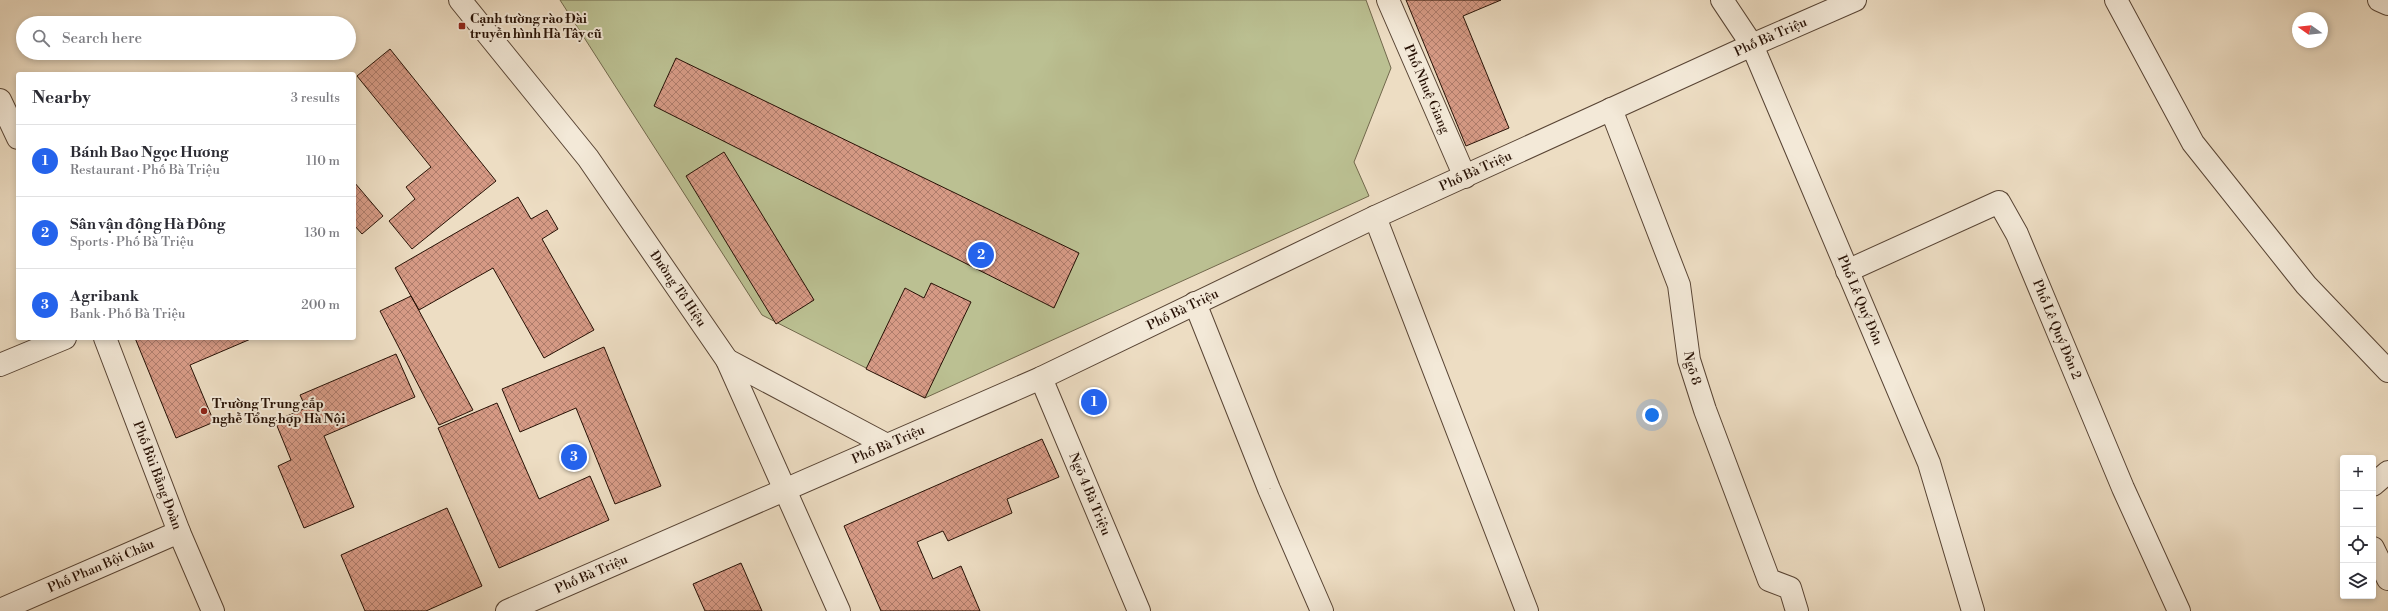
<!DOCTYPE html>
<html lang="en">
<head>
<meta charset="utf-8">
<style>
	:root { --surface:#fff; --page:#f2f2f3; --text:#2b2b33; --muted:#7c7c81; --line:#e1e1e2; --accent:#2563eb }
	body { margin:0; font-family:"Libre Bodoni",serif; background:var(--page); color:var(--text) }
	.controls { position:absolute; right:12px; bottom:12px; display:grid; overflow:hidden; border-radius:4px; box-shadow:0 2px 6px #0003 }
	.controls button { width:36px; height:36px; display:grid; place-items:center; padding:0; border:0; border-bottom:1px solid var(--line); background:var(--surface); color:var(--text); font:20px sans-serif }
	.compass { position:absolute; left:2292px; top:12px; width:36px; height:36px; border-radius:50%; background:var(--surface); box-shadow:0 2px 6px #0003; rotate:285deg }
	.you { position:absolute; left:1652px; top:415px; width:14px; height:14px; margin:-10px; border:3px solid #fff; border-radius:50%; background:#1a73e8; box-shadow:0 0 0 6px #1a73e833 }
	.badge { display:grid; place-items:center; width:26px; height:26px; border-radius:50%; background:var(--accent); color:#fff; font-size:13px; font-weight:700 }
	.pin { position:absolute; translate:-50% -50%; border:2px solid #fff; box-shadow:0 1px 4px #0006 }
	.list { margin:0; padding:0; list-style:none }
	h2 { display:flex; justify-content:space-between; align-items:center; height:52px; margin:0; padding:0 16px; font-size:17px }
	h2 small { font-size:13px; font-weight:400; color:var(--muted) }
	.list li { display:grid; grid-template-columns:26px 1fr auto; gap:12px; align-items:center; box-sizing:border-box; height:72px; padding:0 16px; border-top:1px solid var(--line) }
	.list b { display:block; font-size:15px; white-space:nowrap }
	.list p { margin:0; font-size:13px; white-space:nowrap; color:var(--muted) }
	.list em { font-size:13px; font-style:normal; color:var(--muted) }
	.icon { flex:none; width:22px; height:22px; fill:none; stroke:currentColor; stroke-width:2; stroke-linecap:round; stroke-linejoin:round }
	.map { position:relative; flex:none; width:2388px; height:611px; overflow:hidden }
	.search { position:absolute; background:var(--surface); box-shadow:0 2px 6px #0003; left:16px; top:16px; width:340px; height:44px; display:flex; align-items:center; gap:10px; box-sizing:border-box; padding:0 14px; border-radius:22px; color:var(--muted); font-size:15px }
	.panel { position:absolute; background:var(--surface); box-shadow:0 2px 6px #0003; left:16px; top:72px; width:340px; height:268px; border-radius:4px }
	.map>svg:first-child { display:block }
	.pitch { fill:#bbc092; stroke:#71684c }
	.building { fill:url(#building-cross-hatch); stroke:#271105 }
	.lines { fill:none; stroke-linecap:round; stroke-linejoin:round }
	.minor-casing { stroke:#584434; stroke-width:24 }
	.minor { stroke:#f3e9d8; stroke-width:22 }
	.poi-dot { fill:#8f2418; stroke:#f3e9d8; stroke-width:1.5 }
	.labels { text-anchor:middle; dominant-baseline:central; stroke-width:4; stroke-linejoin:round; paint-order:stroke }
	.poi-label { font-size:13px; font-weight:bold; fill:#271105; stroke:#f3e9d8; text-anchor:start }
	.street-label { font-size:13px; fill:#271105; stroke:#f3e9d8 }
</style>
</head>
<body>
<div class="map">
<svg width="2388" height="611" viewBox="0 0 2388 611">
	<defs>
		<pattern id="building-cross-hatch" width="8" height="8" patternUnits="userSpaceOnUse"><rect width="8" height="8" fill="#d69a85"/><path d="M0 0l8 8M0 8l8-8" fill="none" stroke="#ae7c6b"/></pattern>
	</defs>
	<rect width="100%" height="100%" fill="#edddc3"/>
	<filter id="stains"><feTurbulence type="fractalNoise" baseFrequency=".005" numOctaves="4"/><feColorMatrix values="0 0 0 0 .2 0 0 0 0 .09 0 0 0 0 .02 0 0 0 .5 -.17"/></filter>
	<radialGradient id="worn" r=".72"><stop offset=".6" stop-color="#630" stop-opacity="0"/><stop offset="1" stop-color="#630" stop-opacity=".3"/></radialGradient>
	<path class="pitch" d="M560,0H1366L1391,68L1354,162L1369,196L925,398L762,315Z"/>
	<path class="building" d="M1406,0H1501L1463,16L1509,128L1466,146Z
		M390,49L496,181L412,249L389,221L415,199L406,187L431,167L357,76Z
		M676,58L1079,253L1054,308L654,106Z
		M724,152L814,300L776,324L686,176Z
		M354,182L383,216L362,234L354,225Z
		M518,197L531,219L547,210L558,229L542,239L594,330L544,358L493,268L419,310L395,268Z
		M931,283L971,302L925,398L866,369L905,288L924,298Z
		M411,296L473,410L439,425L380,311Z
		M135,338H253L190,365L214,422L176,438Z
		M604,347L661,486L615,504L576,408L520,432L502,389Z
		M396,354L415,397L324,436L354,507L304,528L278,466L291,460L275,421L306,408L300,395Z
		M497,403L539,499L590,476L609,520L499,568L438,428Z
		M1042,439L1059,477L1007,499L1012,513L948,541L943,531L917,542L933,579L961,566L980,611H881L844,526Z
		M447,508L482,586L426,611H365L341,555Z
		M741,563L762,611H705L693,584Z"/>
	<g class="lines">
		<defs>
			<g id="minor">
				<path id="s1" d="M460,0L588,158L727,360L839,611"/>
				<path id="s2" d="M1388,0L1465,177"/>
				<path id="s3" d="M1722,0L1752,45L1929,463L1973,611"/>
				<path d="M2116,0L2193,143L2306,285L2388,371"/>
				<path d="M2379,0L2388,4"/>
				<path d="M0,100L18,138"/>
				<path id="s4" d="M1611,109L1679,285L1689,360L1705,410L1769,580L1790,588L1797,611"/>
				<path d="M1375,217L1527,611"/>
				<path id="s5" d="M1847,271L1999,202L2017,234L2123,488L2179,611"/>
				<path d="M1195,303L1269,489L1322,611"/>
				<path id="s6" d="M105,338L179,532L213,611"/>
				<path d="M727,360L885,444"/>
				<path d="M0,365L65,338"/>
				<path id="s7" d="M1041,378L1139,611"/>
				<path d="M2373,485L2388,472"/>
				<path d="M2373,548L2388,579"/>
				<path id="s8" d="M0,610L179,532"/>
				<path id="s9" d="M507,611L1041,378L1375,217L1752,45L1855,0"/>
			</g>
		</defs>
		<use href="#minor" class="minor-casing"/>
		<use href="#minor" class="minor"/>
	</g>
	<g class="poi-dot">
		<rect x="458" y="22" width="8" height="8" rx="2"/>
		<circle cx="204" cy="411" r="4"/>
	</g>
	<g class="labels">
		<g class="poi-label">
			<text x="470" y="19">Cạnh tường rào Đài<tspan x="470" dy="15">truyền hình Hà Tây cũ</tspan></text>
			<text x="212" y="404">Trường Trung cấp<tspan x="212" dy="15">nghề Tổng hợp Hà Nội</tspan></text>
		</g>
		<g class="street-label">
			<text stroke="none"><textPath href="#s9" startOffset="1388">Phố Bà Triệu</textPath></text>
			<text stroke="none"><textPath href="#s2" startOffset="97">Phố Nhuệ Giang</textPath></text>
			<text stroke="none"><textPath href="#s9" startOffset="1064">Phố Bà Triệu</textPath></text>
			<text stroke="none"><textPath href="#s1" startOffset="362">Đường Tô Hiệu</textPath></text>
			<text stroke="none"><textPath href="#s3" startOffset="331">Phố Lê Quý Đôn</textPath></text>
			<text stroke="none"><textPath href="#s9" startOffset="740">Phố Bà Triệu</textPath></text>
			<text stroke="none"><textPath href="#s5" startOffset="307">Phố Lê Quý Đôn 2</textPath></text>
			<text stroke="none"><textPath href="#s4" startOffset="273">Ngõ 8</textPath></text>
			<text stroke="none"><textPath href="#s9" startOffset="416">Phố Bà Triệu</textPath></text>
			<text stroke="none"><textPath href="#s6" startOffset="147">Phố Bùi Bằng Đoàn</textPath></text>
			<text stroke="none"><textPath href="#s7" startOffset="126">Ngõ 4 Bà Triệu</textPath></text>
			<text stroke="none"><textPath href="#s8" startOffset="110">Phố Phan Bội Châu</textPath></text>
			<text stroke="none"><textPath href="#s9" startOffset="92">Phố Bà Triệu</textPath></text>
		</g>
	</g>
	<rect width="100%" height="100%" filter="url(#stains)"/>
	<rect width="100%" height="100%" fill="url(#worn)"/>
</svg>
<div class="controls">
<button>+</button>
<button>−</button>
<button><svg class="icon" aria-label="locate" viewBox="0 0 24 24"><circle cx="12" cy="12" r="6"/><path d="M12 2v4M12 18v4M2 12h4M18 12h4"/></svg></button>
<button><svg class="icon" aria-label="layers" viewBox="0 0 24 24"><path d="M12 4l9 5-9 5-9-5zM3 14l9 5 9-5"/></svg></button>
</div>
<svg class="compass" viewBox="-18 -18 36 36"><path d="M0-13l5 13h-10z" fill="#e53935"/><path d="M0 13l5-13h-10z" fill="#7c7c81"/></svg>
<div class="you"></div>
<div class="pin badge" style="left:1094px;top:402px">1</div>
<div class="pin badge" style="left:981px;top:255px">2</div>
<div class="pin badge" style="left:574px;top:457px">3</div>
<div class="search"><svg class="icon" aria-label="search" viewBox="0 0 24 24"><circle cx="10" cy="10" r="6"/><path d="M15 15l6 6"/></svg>Search here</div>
<section class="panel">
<h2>Nearby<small>3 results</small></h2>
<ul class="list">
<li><span class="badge">1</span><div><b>Bánh Bao Ngọc Hương</b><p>Restaurant · Phố Bà Triệu</p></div><em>110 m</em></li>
<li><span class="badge">2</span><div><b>Sân vận động Hà Đông</b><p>Sports · Phố Bà Triệu</p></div><em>130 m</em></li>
<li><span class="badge">3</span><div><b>Agribank</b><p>Bank · Phố Bà Triệu</p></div><em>200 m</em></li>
</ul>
</section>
</div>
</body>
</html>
